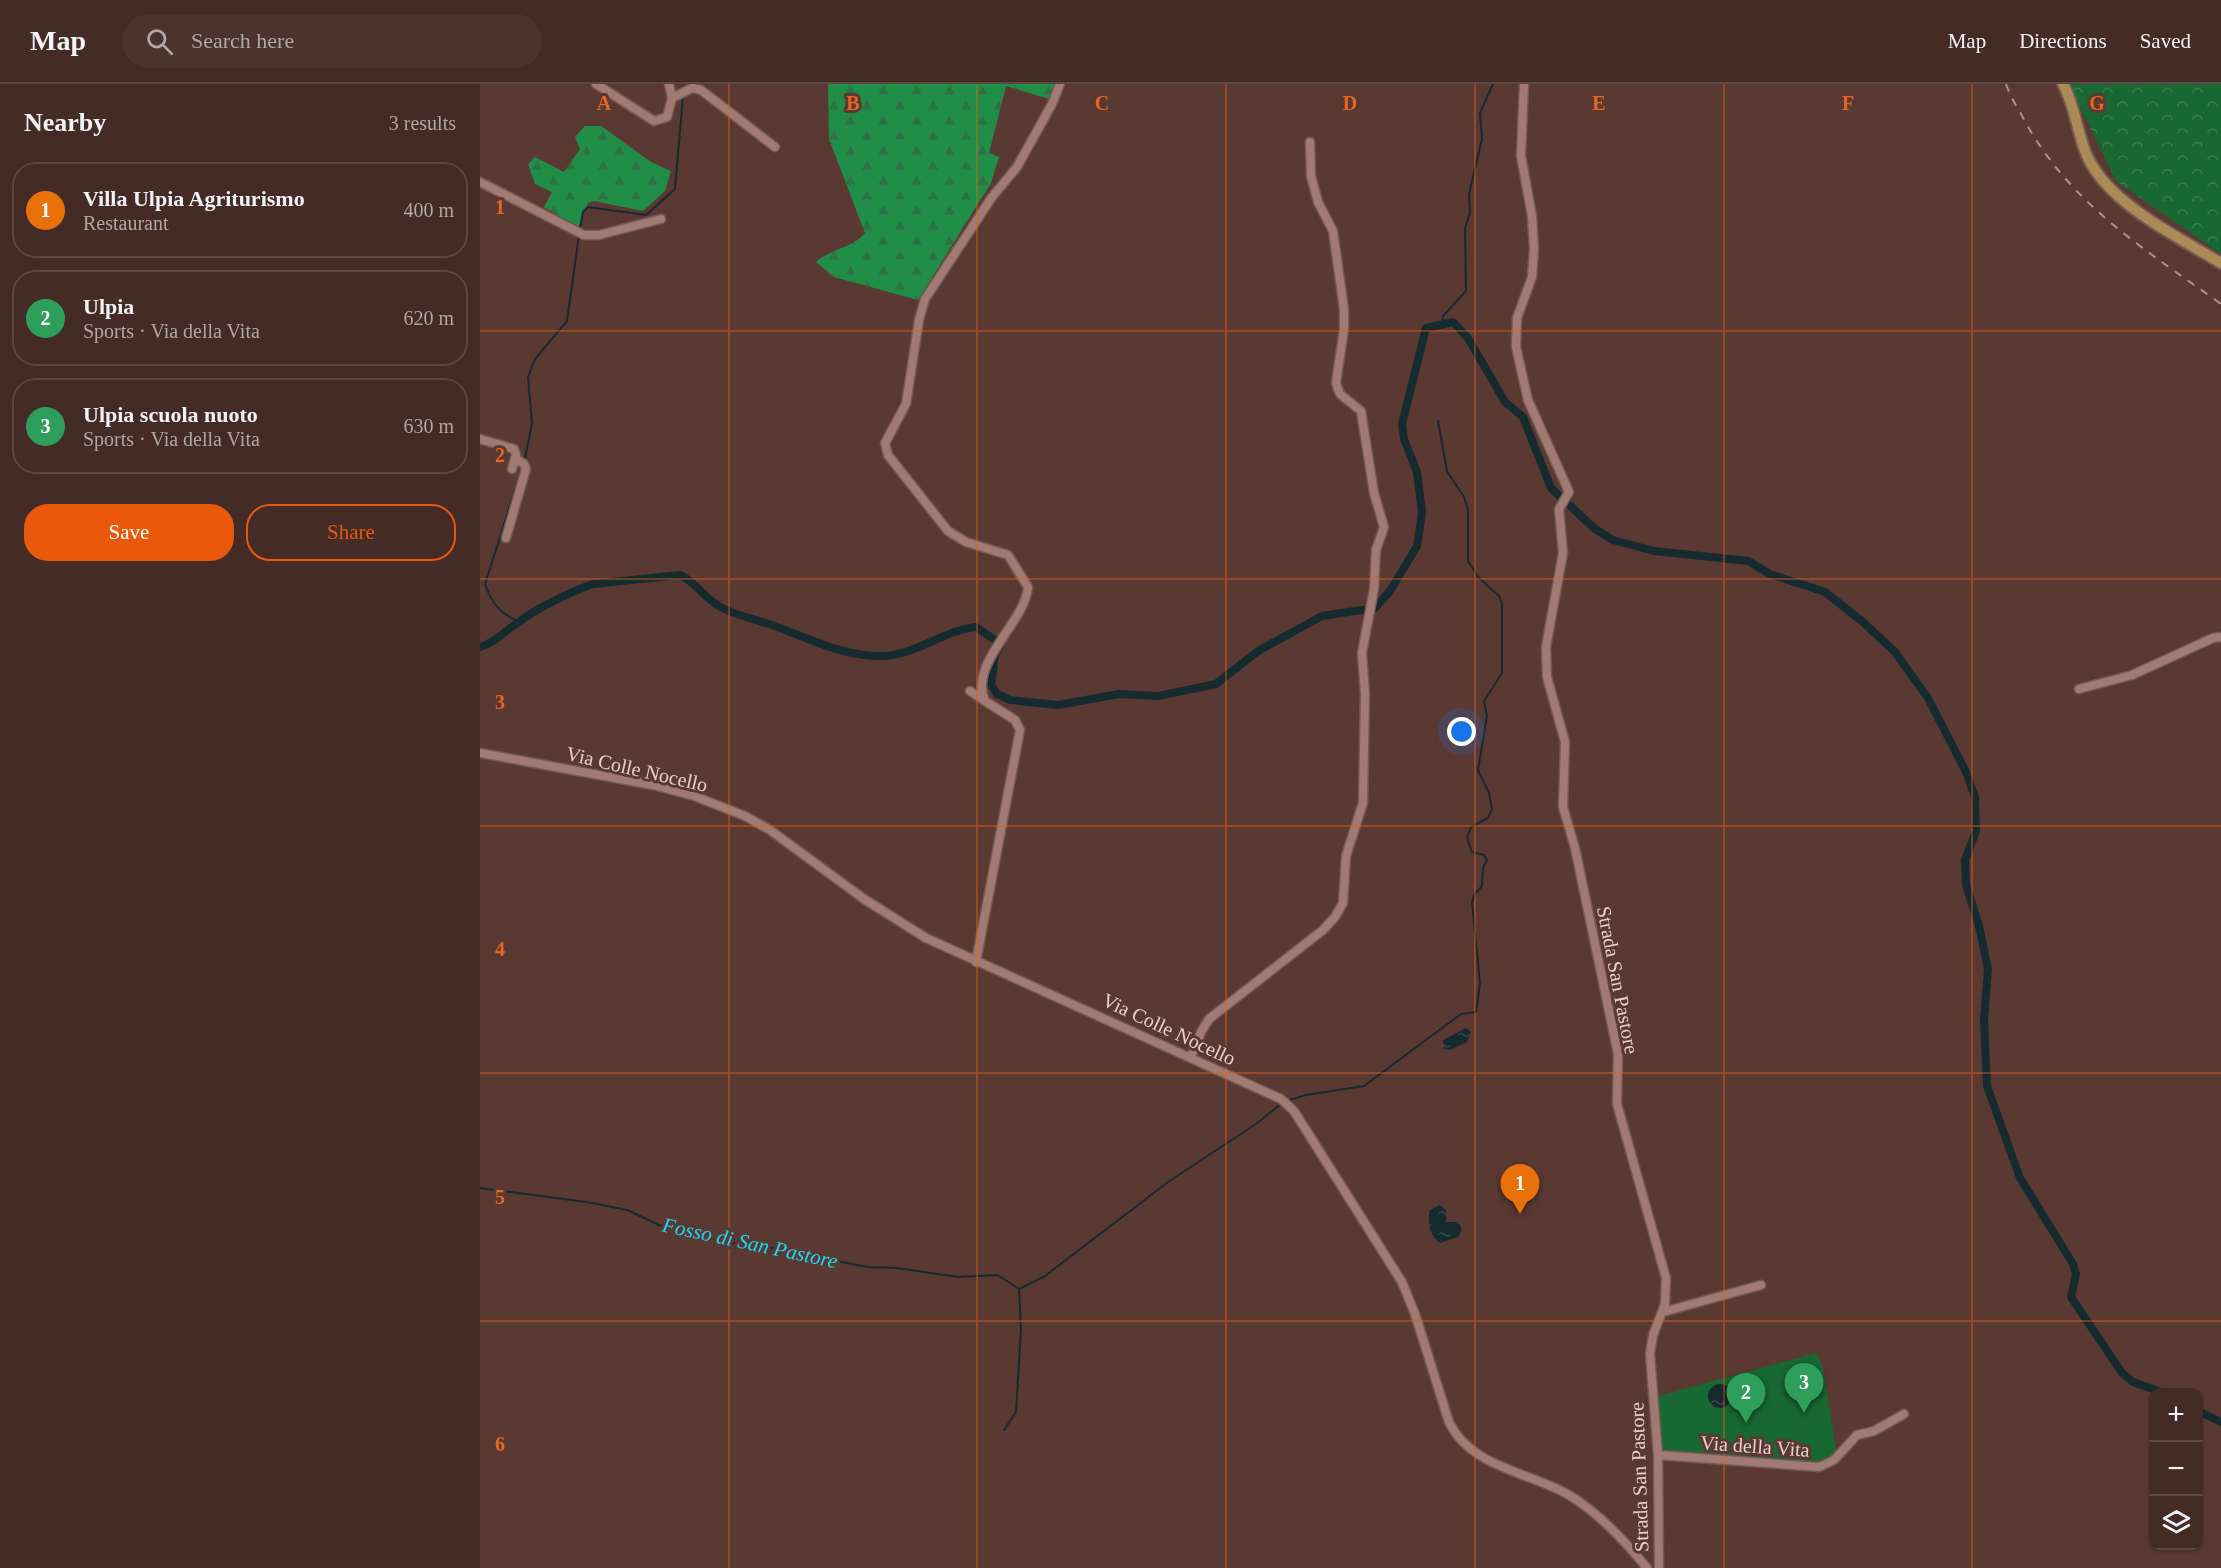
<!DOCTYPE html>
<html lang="en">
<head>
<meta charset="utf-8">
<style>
	:root { --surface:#442b26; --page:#4b332e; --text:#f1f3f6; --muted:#afa7a7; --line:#5c4743; --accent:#ea580c }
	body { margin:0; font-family:Georgia,serif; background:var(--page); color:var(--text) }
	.controls { position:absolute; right:18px; bottom:18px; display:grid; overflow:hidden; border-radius:12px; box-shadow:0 2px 4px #0004 }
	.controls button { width:54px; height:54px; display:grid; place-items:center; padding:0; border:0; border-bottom:2px solid var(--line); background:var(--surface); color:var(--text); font:30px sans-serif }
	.you { position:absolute; left:982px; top:648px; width:21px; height:21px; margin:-15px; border:4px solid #fff; border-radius:50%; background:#1a73e8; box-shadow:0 0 0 9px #1a73e833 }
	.badge { display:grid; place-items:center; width:39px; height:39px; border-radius:50%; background:var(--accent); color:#fff; font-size:20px; font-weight:700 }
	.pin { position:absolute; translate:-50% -50px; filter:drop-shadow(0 2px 3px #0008) }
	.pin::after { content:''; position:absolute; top:32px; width:21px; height:18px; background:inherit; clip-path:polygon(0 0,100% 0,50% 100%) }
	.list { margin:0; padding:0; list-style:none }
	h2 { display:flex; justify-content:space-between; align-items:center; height:78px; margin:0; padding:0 24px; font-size:26px }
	h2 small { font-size:20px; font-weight:400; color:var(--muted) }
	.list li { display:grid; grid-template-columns:39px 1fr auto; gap:18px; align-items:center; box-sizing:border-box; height:96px; margin:0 12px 12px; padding:0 12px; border:2px solid var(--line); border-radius:24px }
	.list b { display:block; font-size:22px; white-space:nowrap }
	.list p { margin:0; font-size:20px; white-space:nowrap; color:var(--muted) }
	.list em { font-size:20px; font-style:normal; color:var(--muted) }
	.actions { display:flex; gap:12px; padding:18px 24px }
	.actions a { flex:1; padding:14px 0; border:2px solid var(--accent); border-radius:24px; text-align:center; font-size:21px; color:var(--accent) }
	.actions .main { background:var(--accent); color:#fff }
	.icon { flex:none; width:33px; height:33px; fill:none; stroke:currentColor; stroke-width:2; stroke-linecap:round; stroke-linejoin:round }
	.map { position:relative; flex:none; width:1741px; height:1484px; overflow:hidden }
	header { display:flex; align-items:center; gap:36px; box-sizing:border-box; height:84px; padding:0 30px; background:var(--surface); border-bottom:2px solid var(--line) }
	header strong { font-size:28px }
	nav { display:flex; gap:33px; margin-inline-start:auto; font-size:21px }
	.search { width:420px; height:54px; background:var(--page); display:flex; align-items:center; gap:15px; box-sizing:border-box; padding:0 21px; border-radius:33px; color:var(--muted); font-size:22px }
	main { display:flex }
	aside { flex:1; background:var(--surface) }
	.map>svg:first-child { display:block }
	.forest { fill:url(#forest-firs) }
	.park { fill:url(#park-crowns) }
	.pitch { fill:#186834 }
	.water { fill:url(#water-ripples) }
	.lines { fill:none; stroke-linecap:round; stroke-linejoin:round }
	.stream { stroke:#162b2f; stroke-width:2 }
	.canal { stroke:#162b2f; stroke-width:8 }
	.minor-casing { stroke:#745853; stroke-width:11 }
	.major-casing { stroke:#745853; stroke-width:14 }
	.minor { stroke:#a17a73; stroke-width:8 }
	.major { stroke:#ab8a56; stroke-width:10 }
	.rail { stroke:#ad928d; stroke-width:2; stroke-dasharray:8 8; stroke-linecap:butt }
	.grid { fill:none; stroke:#e8651f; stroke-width:1.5; stroke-opacity:0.55 }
	.labels { text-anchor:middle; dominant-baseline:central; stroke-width:6; stroke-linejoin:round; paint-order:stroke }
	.street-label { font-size:20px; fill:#e6d0cc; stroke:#5b3933 }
	.water-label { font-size:21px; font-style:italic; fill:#18daf4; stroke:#5b3933 }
	.grid-label { font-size:20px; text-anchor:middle; font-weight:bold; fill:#e8651f; stroke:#5b3933; stroke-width:6; stroke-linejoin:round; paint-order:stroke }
</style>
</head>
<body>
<header>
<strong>Map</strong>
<div class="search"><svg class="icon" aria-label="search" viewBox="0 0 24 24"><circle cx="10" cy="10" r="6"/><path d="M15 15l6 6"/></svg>Search here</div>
<nav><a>Map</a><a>Directions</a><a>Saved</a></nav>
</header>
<main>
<aside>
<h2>Nearby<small>3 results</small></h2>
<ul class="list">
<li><span class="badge" style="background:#e8710a">1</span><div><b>Villa Ulpia Agriturismo</b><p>Restaurant</p></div><em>400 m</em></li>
<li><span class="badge" style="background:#2e9e5b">2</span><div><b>Ulpia</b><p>Sports · Via della Vita</p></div><em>620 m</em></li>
<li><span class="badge" style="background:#2e9e5b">3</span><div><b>Ulpia scuola nuoto</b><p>Sports · Via della Vita</p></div><em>630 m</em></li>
</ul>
<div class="actions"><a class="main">Save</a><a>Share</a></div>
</aside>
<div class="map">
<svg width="1741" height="1484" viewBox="0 0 1741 1484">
	<defs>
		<pattern id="forest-firs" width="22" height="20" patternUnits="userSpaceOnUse" patternTransform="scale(1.5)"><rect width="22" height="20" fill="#208e47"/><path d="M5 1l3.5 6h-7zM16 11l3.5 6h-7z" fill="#2d7244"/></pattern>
		<pattern id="park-crowns" width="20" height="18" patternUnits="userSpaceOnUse" patternTransform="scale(1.5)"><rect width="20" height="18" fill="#186834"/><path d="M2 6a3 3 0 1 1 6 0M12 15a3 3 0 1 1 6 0" fill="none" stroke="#3a7d50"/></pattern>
		<pattern id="water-ripples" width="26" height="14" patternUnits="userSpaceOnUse" patternTransform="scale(1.5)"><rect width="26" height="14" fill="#162b2f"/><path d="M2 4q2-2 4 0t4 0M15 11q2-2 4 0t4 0" fill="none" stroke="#38494c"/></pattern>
	</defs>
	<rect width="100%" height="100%" fill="#5b3933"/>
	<path class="forest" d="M348,0H578L573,16L526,2L509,69L519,73L511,99L438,216L354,193L336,178C350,165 373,164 385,149L349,55Z
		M105,42H121L171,78L191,87L185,107L163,127L114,117L108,119L98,143L64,123L72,108L55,100L48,80L55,73L84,88L100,65L95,53Z"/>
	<path class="park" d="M1589,0H1741V170L1636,97Z"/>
	<path class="pitch" d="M1337,1269L1344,1288L1358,1380L1181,1367L1178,1312Z"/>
	<path class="water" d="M986,944L991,948L987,958L970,966L964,965L963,956Z
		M960,1121L966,1126V1138H979L982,1146L978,1153L960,1159C950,1153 947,1137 950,1126Z
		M1228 1312a12 12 0 1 1 24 0a12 12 0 1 1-24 0Z"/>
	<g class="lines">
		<path class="stream" d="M100,146L103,128L108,123L166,131L195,105L203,12
			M962,239L963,232L986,207L985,144L990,129L989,110L1002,55L1000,29L1013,0
			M45,374L52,339L48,293L55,275L87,237L99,151
			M38,537C20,530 11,518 5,500L42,384
			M806,1017L826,1011L884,1002L981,930L996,928L1000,899L992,819L994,811L1002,802L1003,784L1007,776L1004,771L992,768L987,754L991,743L1008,734L1012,725L1009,709L998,686L1007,632L1004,617L1022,589V519L1019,512L998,493L988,477V426L984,413L967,387L958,337
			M0,1104L107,1118L147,1126L179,1141L253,1159L277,1161L387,1183L417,1184L478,1193L518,1191L539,1205
			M539,1205L565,1192L688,1098L776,1040L801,1020
			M524,1346L536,1328L541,1245L539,1205"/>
		<path class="canal" d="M0,563C14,559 24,548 36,540C55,525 90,508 113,500L200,491C216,498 224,514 239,522C253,531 271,534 286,539C325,552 363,574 405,572C437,570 465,546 496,543L521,560L515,571L511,600L517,610L530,616L578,621L639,610L678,612L736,600L778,567L842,532L895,524L910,507L937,462L940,443L942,428L937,388L924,355L922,340L946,244L973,238L988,254L1025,318L1043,333L1071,404L1115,445L1133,456L1174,467L1268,477L1290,490L1345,508L1383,538L1415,568L1448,614L1486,688L1495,713L1496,747L1485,776L1486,801L1499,842L1508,885L1504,936L1507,1002L1540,1094L1593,1180L1596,1190L1591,1213L1642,1289L1653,1298L1681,1308
			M1718,1327L1741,1338"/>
		<defs>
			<path id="minor" d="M116,0L174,37L187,33L192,14
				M189,0L192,14L212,4L221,6L295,63
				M1044,0L1041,72L1052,132L1054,165L1052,193L1037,234L1036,263L1048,316L1089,408L1079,425L1083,469L1066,563L1067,593L1085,658L1083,723L1095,764L1138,970L1137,1020L1186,1194L1185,1220L1173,1251L1170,1270L1178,1371L1179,1484
				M0,98L104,151H119L181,135
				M0,355L34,365L36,371L32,385
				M26,454L46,385L44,380L35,374
				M1599,605L1652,591L1733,554L1741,553
				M490,607L505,617
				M0,669L173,701L214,712L265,732L290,746L384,815L446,854L801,1015L814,1027L922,1198L935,1230L969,1338C991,1384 1050,1388 1089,1411C1119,1429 1145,1457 1167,1484
				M496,878L540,646L535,636L505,617C488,579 545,539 548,503L528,471L486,458L468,447L408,371L405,359L426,320L439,236L445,215L512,113L537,83L572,20L580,0
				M711,973L721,948L729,935L843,846L855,833L863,819L866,772L883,719L885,610L882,569L894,505L896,466L904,443L894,409L881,327L860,310L856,299L864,245V225L853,147L838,118L831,92L830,58
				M1183,1228L1281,1201
				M1178,1371L1339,1383L1354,1376L1377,1351L1394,1347L1424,1330"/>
			<path id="major" d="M1583,0C1596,23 1597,51 1608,74C1631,121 1698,153 1741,179"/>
		</defs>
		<use href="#minor" class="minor-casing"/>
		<use href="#major" class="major-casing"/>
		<use href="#minor" class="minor"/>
		<use href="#major" class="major"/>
		<path class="rail" d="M1526,0C1531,15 1540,27 1547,41C1594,123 1666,166 1741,220"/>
	</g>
	<path class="grid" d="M249,0V1484M497,0V1484M746,0V1484M995,0V1484M1244,0V1484M1492,0V1484M0,247H1741M0,495H1741M0,742H1741M0,989H1741M0,1237H1741"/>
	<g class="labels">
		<g class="street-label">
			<text transform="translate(157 685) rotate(13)">Via Colle Nocello</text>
			<text transform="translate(1138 896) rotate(79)">Strada San Pastore</text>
			<text transform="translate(689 945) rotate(25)">Via Colle Nocello</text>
			<text transform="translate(1275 1362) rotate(4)">Via della Vita</text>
			<text transform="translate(1159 1393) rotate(-92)">Strada San Pastore</text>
		</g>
		<g class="water-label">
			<text transform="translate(270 1159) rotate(12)">Fosso di San Pastore</text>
		</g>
	</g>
	<g class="grid-label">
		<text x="124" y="26">A</text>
		<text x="373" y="26">B</text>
		<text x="622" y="26">C</text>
		<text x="870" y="26">D</text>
		<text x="1119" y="26">E</text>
		<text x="1368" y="26">F</text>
		<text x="1617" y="26">G</text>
		<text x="20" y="130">1</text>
		<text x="20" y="378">2</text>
		<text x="20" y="625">3</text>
		<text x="20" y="872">4</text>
		<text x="20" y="1120">5</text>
		<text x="20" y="1367">6</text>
	</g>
</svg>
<div class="controls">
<button>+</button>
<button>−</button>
<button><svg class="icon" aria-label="layers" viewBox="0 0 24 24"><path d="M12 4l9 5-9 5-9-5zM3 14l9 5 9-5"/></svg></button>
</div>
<div class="you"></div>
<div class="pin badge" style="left:1040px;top:1130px;background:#e8710a">1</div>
<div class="pin badge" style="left:1266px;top:1339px;background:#2e9e5b">2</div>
<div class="pin badge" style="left:1324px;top:1329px;background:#2e9e5b">3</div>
</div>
</main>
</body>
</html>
